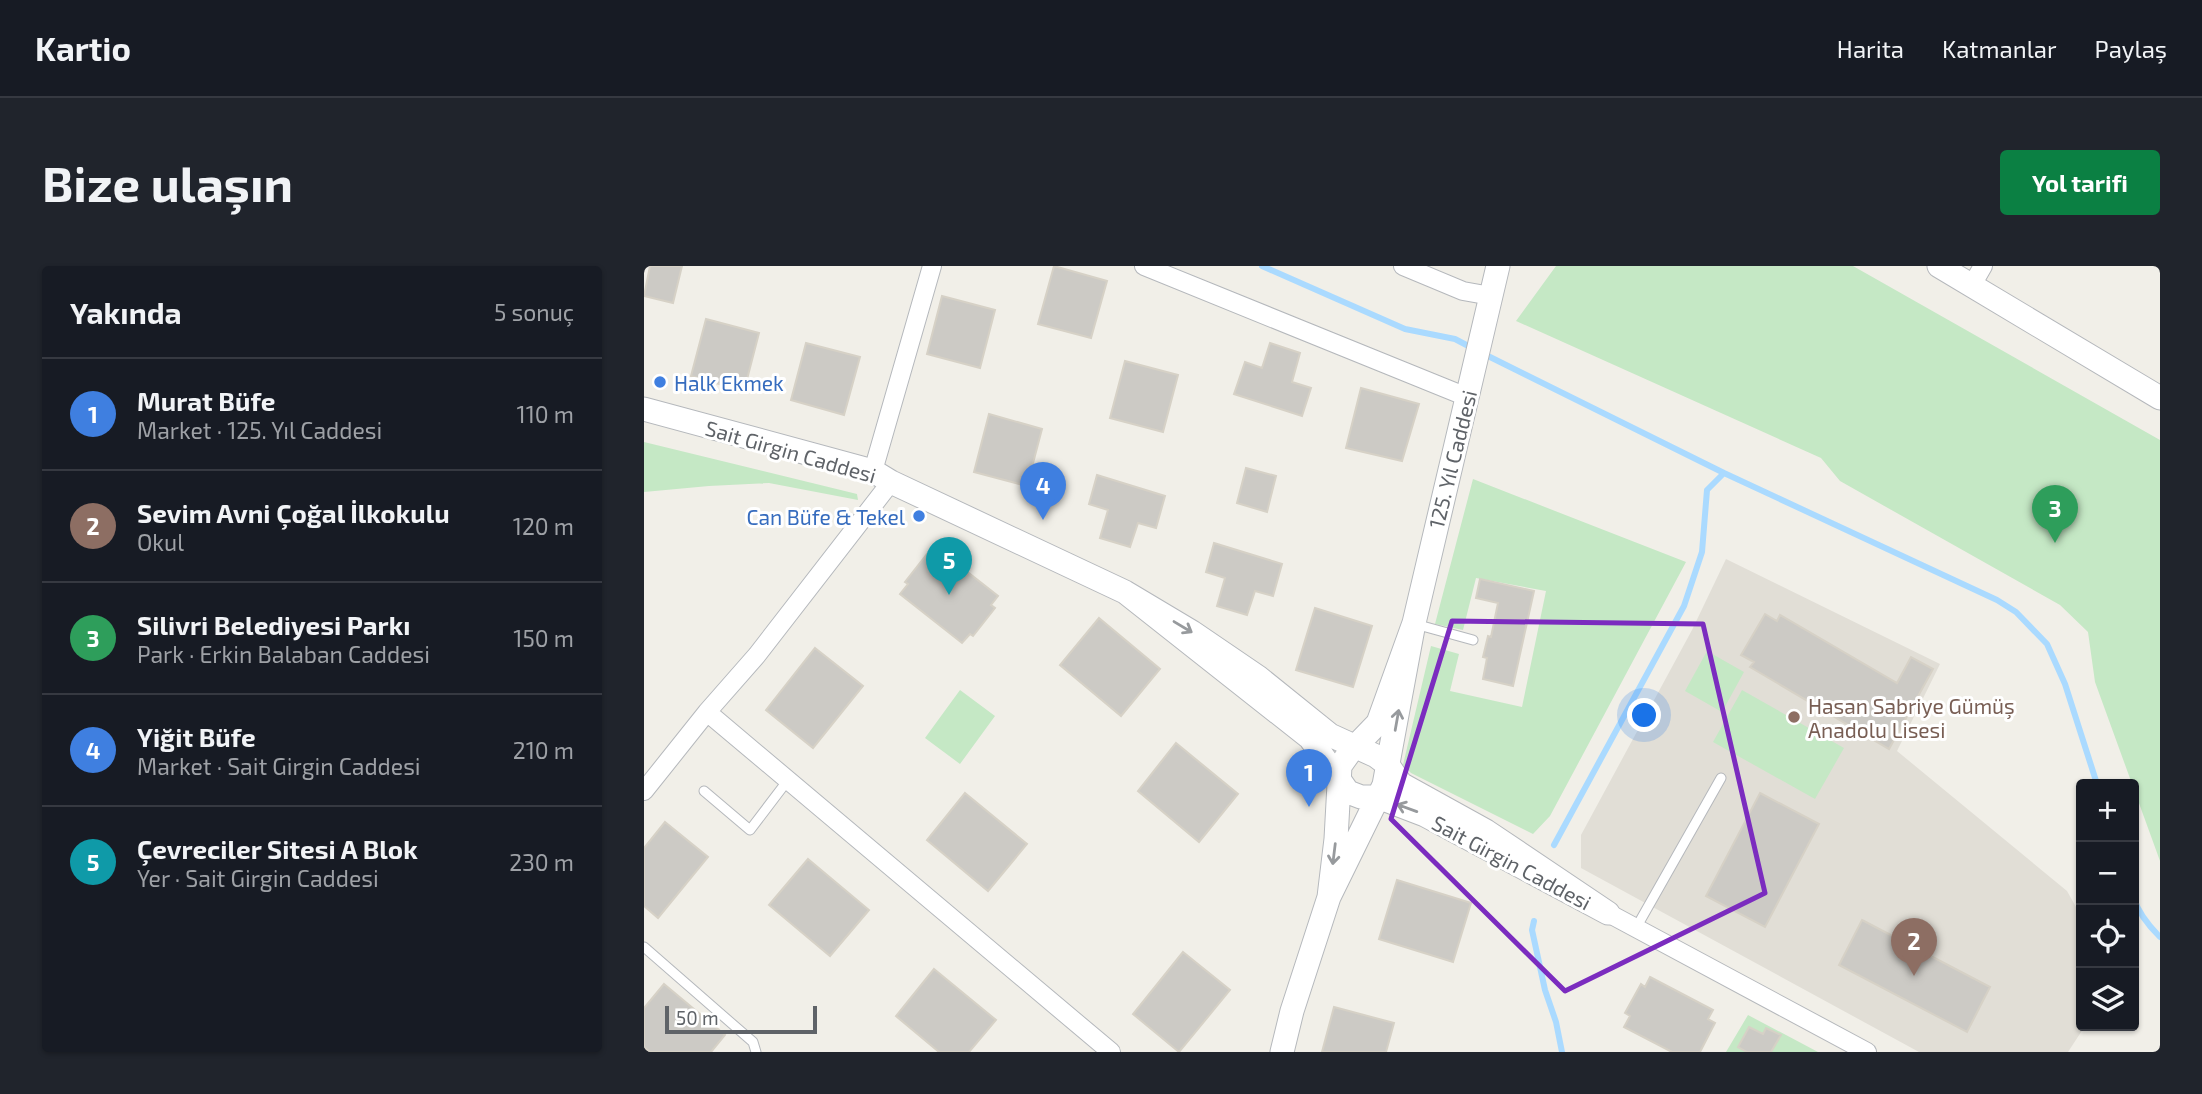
<!DOCTYPE html>
<html lang="tr">
<head>
<meta charset="utf-8">
<style>
	:root { --surface:#171b24; --page:#20242c; --text:#f1f3f6; --muted:#9ea1a6; --line:#363941; --accent:#0b8043 }
	body { margin:0; font-family:"Exo 2",sans-serif; background:var(--page); color:var(--text) }
	.controls { position:absolute; right:21px; bottom:21px; display:grid; overflow:hidden; border-radius:7px; box-shadow:0 2px 5px #0004 }
	.controls button { width:63px; height:63px; display:grid; place-items:center; padding:0; border:0; border-bottom:2px solid var(--line); background:var(--surface); color:var(--text); font:35px sans-serif }
	.scale { position:absolute; left:21px; bottom:18px; width:152px; box-sizing:border-box; padding-left:7px; border:4px solid #5f6368; border-top:0; font-size:19px; line-height:24px; white-space:nowrap; color:#5f6368; -webkit-text-stroke:5px #fff; paint-order:stroke }
	.you { position:absolute; left:1001px; top:450px; width:24px; height:24px; margin:-18px; border:5px solid #fff; border-radius:50%; background:#1a73e8; box-shadow:0 0 0 10px #1a73e833 }
	.badge { display:grid; place-items:center; width:46px; height:46px; border-radius:50%; background:var(--accent); color:#fff; font-size:23px; font-weight:700 }
	.pin { position:absolute; translate:-50% -58px; filter:drop-shadow(0 2px 4px #0008) }
	.pin::after { content:''; position:absolute; top:37px; width:24px; height:21px; background:inherit; clip-path:polygon(0 0,100% 0,50% 100%) }
	.list { margin:0; padding:0; list-style:none }
	h2 { display:flex; justify-content:space-between; align-items:center; height:91px; margin:0; padding:0 28px; font-size:30px }
	h2 small { font-size:23px; font-weight:400; color:var(--muted) }
	.list li { display:grid; grid-template-columns:46px 1fr auto; gap:21px; align-items:center; box-sizing:border-box; height:112px; padding:0 28px; border-top:2px solid var(--line) }
	.list b { display:block; font-size:26px; white-space:nowrap }
	.list p { margin:0; font-size:23px; white-space:nowrap; color:var(--muted) }
	.list em { font-size:23px; font-style:normal; color:var(--muted) }
	.icon { flex:none; width:38px; height:38px; fill:none; stroke:currentColor; stroke-width:2; stroke-linecap:round; stroke-linejoin:round }
	.map { position:relative; flex:none; width:1516px; height:786px; overflow:hidden; border-radius:7px }
	header { display:flex; align-items:center; gap:42px; box-sizing:border-box; height:98px; padding:0 35px; background:var(--surface); border-bottom:2px solid var(--line) }
	header strong { font-size:33px }
	nav { display:flex; gap:38px; margin-inline-start:auto; font-size:24px }
	.intro { display:flex; align-items:center; justify-content:space-between; box-sizing:border-box; height:168px; padding:0 42px }
	h1 { margin:0; font-size:49px }
	.button { padding:18px 32px; border-radius:7px; background:var(--accent); color:#fff; font-size:24px; font-weight:700 }
	main { display:flex; gap:42px; padding:0 42px }
	aside { flex:1; background:var(--surface); border-radius:7px; box-shadow:0 2px 5px #0004 }
	.map>svg:first-child { display:block }
	.education { fill:#e1ded6 }
	.green { fill:#c5e8c5 }
	.lines { fill:none; stroke-linecap:round; stroke-linejoin:round }
	.stream { stroke:#aadaff; stroke-width:6 }
	.building { fill:#cccac5; stroke:#d6d1c6; stroke-width:2 }
	.service-casing { stroke:#b5b8bc; stroke-width:11 }
	.minor-casing { stroke:#b5b8bc; stroke-width:20 }
	.tertiary-casing { stroke:#b5b8bc; stroke-width:25 }
	.service { stroke:#fff; stroke-width:9 }
	.minor { stroke:#fff; stroke-width:18 }
	.tertiary { stroke:#fff; stroke-width:23 }
	.oneway { stroke:#979a9d }
	.marked { fill:none; stroke:#7b2cbf; stroke-width:5; stroke-linejoin:round }
	.shop-dot { fill:#3f7fe0; stroke:#fff; stroke-width:2.5 }
	.education-dot { fill:#8d6e63; stroke:#fff; stroke-width:2.5 }
	.labels { text-anchor:middle; dominant-baseline:central; stroke-width:6; stroke-linejoin:round; paint-order:stroke }
	.shop-label { font-size:21px; fill:#366cbe; stroke:#fff; text-anchor:start }
	.street-label { font-size:21px; fill:#5f6368; stroke:#fff }
	.education-label { font-size:21px; fill:#785e54; stroke:#fff; text-anchor:start }
</style>
</head>
<body>
<header>
<strong>Kartio</strong>
<nav><a>Harita</a><a>Katmanlar</a><a>Paylaş</a></nav>
</header>
<div class="intro"><h1>Bize ulaşın</h1><a class="button">Yol tarifi</a></div>
<main>
<aside>
<h2>Yakında<small>5 sonuç</small></h2>
<ul class="list">
<li><span class="badge" style="background:#3f7fe0">1</span><div><b>Murat Büfe</b><p>Market · 125. Yıl Caddesi</p></div><em>110 m</em></li>
<li><span class="badge" style="background:#8d6e63">2</span><div><b>Sevim Avni Çoğal İlkokulu</b><p>Okul</p></div><em>120 m</em></li>
<li><span class="badge" style="background:#2e9e5b">3</span><div><b>Silivri Belediyesi Parkı</b><p>Park · Erkin Balaban Caddesi</p></div><em>150 m</em></li>
<li><span class="badge" style="background:#3f7fe0">4</span><div><b>Yiğit Büfe</b><p>Market · Sait Girgin Caddesi</p></div><em>210 m</em></li>
<li><span class="badge" style="background:#0f9aa8">5</span><div><b>Çevreciler Sitesi A Blok</b><p>Yer · Sait Girgin Caddesi</p></div><em>230 m</em></li>
</ul>
</aside>
<div class="map">
<svg width="1516" height="786" viewBox="0 0 1516 786">
	<rect width="100%" height="100%" fill="#f1efe8"/>
	<path class="education" d="M1082,293L1296,398L1253,485L1423,625L1437,650V760H1441L1424,786H1275L937,602V569L1048,364Z"/>
	<path class="green" d="M912,0H1209L1516,174V595L1451,416L1444,366L1416,339L1196,215L1177,192L872,55Z
		M0,176L213,228L214,234L125,217L65,220L0,226Z
		M829,213L1042,296L906,550L889,568L767,507L759,499L787,380L815,388L806,425L878,441L902,325L832,312L819,364L791,358Z
		M1063,385L1100,406L1078,446L1041,425Z
		M316,424L351,450L316,498L281,472Z
		M1098,424L1200,482L1171,533L1069,476Z
		M1104,749L1174,786H1082Z"/>
	<g class="lines">
		<path class="stream" d="M618,0L761,63L811,73L830,83
			M840,88L1080,207L1353,334L1372,346L1403,378L1421,418L1453,518
			M910,579L1040,340L1058,286L1063,224L1080,207
			M1490,633C1495,648 1505,660 1516,671
			M890,655L888,664L901,724L912,756L918,786"/>
	</g>
	<path class="building" d="M6,0H38L29,37L0,30Z
		M410,0L463,15L447,72L394,58Z
		M298,30L351,44L336,102L283,88Z
		M62,53L115,67L100,125L47,110Z
		M162,77L216,91L200,149L147,134Z
		M626,77L656,87L648,116L667,122L658,150L590,128L601,96L618,102Z
		M481,95L534,109L519,166L466,152Z
		M717,122L775,138L758,195L702,182Z
		M345,148L398,163L383,220L330,206Z
		M602,202L632,210L623,246L593,237Z
		M453,209L521,230L512,262L494,257L486,281L456,272L464,244L445,238Z
		M570,277L638,298L629,330L611,325L603,349L573,340L581,312L562,306Z
		M293,282L354,330L347,339L351,342L329,370L326,368L318,377L256,328L264,318L261,316L283,288L286,291Z
		M836,313L890,325L869,420L839,413L843,392L839,391L844,370L847,371L854,337L832,332Z
		M671,342L728,360L709,421L652,404Z
		M1121,348L1133,355L1136,349L1253,417L1267,391L1289,403L1245,483L1106,401L1110,396L1097,389Z
		M455,352L516,403L477,450L416,399Z
		M171,382L219,420L169,482L122,444Z
		M532,477L594,528L555,576L494,525Z
		M321,527L383,578L344,625L283,574Z
		M1116,527L1175,558L1121,661L1062,630Z
		M21,556L64,591L14,652L0,640V582Z
		M164,593L225,644L186,690L125,639Z
		M753,614L827,637L809,696L735,673Z
		M1218,654L1346,721L1323,766L1195,699Z
		M539,686L586,724L535,786L489,748Z
		M290,703L352,754L325,786H295L252,750Z
		M1006,711L1069,744L1064,753L1071,757L1056,786H1028L980,761L986,750L981,747L997,718L1001,721Z
		M20,718L81,769L67,786H6L0,781V742Z
		M690,741L750,757L742,786H678Z
		M1105,761L1119,768L1122,762L1137,769L1127,786H1103L1094,781Z"/>
	<g class="lines">
		<defs>
			<path id="service" d="M771,358L829,374
				M60,525L106,564L144,514
				M992,662L1077,512
				M0,681L109,776L112,786"/>
			<path id="minor" d="M500,0L823,131
				M759,0L819,25L847,30
				M1328,19L1339,0
				M229,205L288,0
				M63,446L467,786
				M0,525L63,446L113,389L247,216
				M964,647L1223,786"/>
			<path id="tertiary" d="M1295,0L1516,132
				M0,143L229,205L247,216L481,326L548,366L614,411L686,469L732,490L744,499L757,518L842,565L964,647L781,549L734,531H717L704,526L666,472L481,326
				M770,357L854,0
				M638,786L648,745L685,631L740,519L770,357L734,457L706,486L696,500L692,573L685,631"/>
		</defs>
		<use href="#service" class="service-casing"/>
		<use href="#minor" class="minor-casing"/>
		<use href="#tertiary" class="tertiary-casing"/>
		<use href="#service" class="service"/>
		<use href="#minor" class="minor"/>
		<use href="#tertiary" class="tertiary"/>
	</g>
	<defs><path id="oneway-shaft" d="M-6 0H5M1.5-3L5.5 0L1.5 3" fill="none" stroke-width="1.6" stroke-linecap="round" stroke-linejoin="round" transform="scale(1.75)"/></defs>
	<g class="oneway">
		<use href="#oneway-shaft" transform="translate(539 361) rotate(31)"/>
		<use href="#oneway-shaft" transform="translate(753 454) rotate(-80)"/>
		<use href="#oneway-shaft" transform="translate(763 542) rotate(-160)"/>
		<use href="#oneway-shaft" transform="translate(690 588) rotate(97)"/>
	</g>
	<path class="marked" d="M808,355L1059,358L1121,627L921,725L747,553Z"/>
	<g class="shop-dot">
		<circle cx="16" cy="116" r="7"/>
		<circle cx="275" cy="250" r="7"/>
	</g>
	<circle class="education-dot" cx="1150" cy="451" r="7"/>
	<g class="labels">
		<g class="shop-label">
			<text x="30" y="116">Halk Ekmek</text>
			<text x="261" y="250" text-anchor="end">Can Büfe &amp; Tekel</text>
		</g>
		<g class="street-label">
			<text transform="translate(147 185) rotate(16)">Sait Girgin Caddesi</text>
			<text transform="translate(808 193) rotate(-76)">125. Yıl Caddesi</text>
			<text transform="translate(868 596) rotate(28)">Sait Girgin Caddesi</text>
		</g>
		<g class="education-label">
			<text x="1164" y="439">Hasan Sabriye Gümüş<tspan x="1164" dy="24">Anadolu Lisesi</tspan></text>
		</g>
	</g>
</svg>
<div class="controls">
<button>+</button>
<button>−</button>
<button><svg class="icon" aria-label="locate" viewBox="0 0 24 24"><circle cx="12" cy="12" r="6"/><path d="M12 2v4M12 18v4M2 12h4M18 12h4"/></svg></button>
<button><svg class="icon" aria-label="layers" viewBox="0 0 24 24"><path d="M12 4l9 5-9 5-9-5zM3 14l9 5 9-5"/></svg></button>
</div>
<div class="scale">50 m</div>
<div class="you"></div>
<div class="pin badge" style="left:665px;top:541px;background:#3f7fe0">1</div>
<div class="pin badge" style="left:1270px;top:710px;background:#8d6e63">2</div>
<div class="pin badge" style="left:1411px;top:277px;background:#2e9e5b">3</div>
<div class="pin badge" style="left:399px;top:254px;background:#3f7fe0">4</div>
<div class="pin badge" style="left:305px;top:329px;background:#0f9aa8">5</div>
</div>
</main>
</body>
</html>
